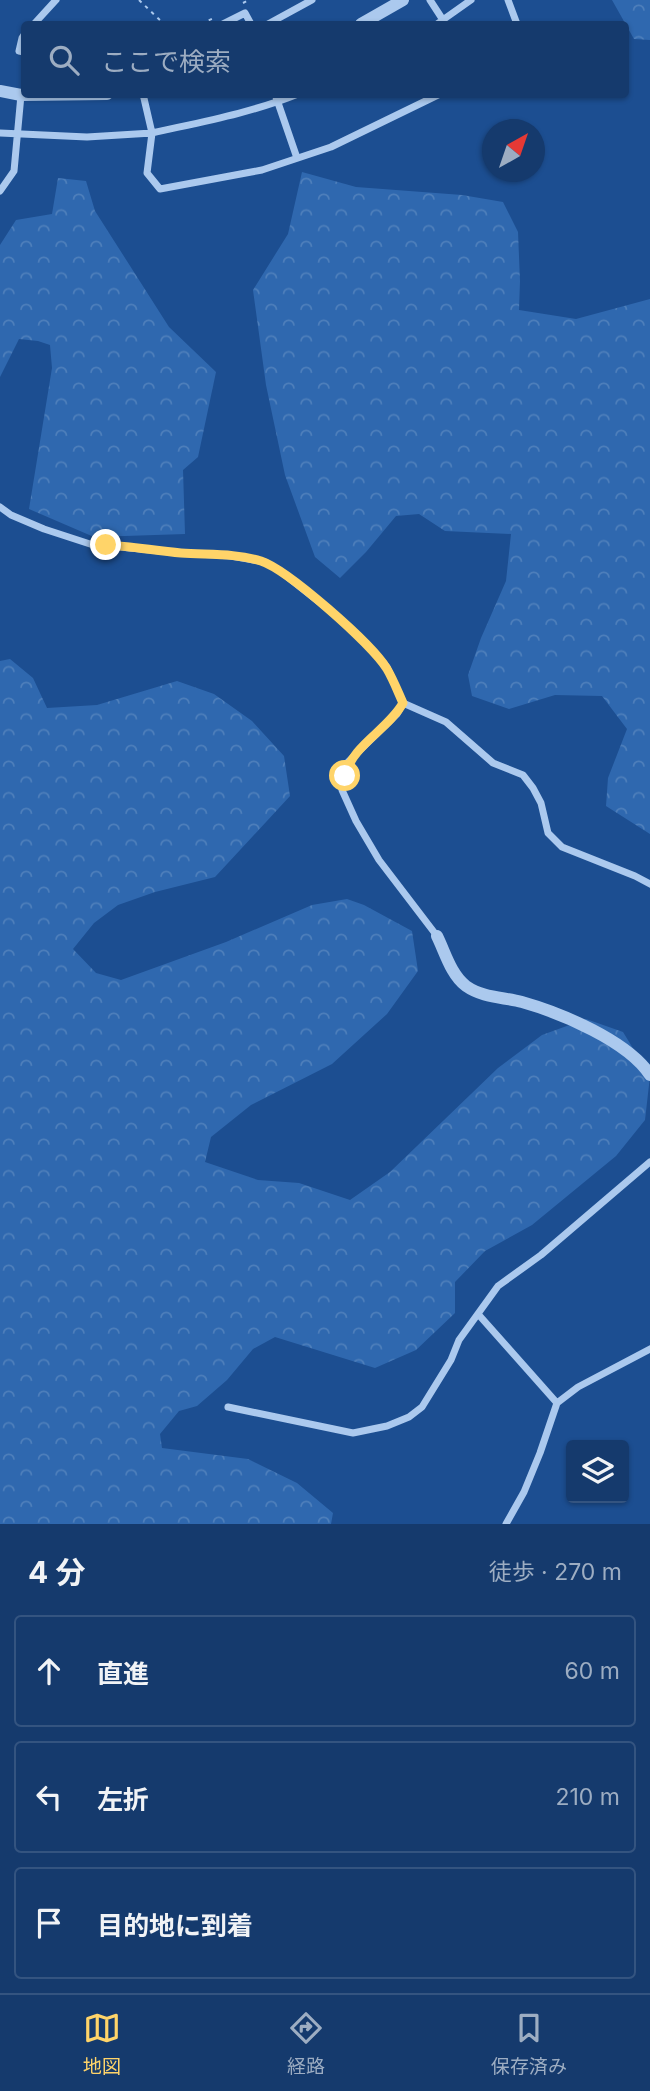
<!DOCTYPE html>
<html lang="ja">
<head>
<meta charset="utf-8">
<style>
	:root { --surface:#153a6d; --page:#1e4172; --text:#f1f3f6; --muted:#9dadc2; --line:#345480; --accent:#ffd469 }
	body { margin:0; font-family:Inter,"Noto Sans JP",sans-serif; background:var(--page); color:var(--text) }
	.controls { position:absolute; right:21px; bottom:21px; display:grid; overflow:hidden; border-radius:7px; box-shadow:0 2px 5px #0004 }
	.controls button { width:63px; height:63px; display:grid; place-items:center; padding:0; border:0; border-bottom:2px solid var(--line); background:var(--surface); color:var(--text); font:35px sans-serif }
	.compass { position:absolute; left:482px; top:119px; width:63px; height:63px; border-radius:50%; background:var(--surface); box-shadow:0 2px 5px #0004; rotate:40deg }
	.stop { position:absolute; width:21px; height:21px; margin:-16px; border:5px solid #ffd469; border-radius:50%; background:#fff }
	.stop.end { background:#ffd469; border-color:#fff; box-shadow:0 2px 7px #0008 }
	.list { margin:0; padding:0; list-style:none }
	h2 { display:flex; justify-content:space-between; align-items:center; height:91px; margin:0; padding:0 28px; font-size:30px }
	h2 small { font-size:23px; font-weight:400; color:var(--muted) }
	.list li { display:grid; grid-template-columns:46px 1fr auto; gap:21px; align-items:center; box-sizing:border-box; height:112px; margin:0 14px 14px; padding:0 14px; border:2px solid var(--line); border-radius:7px }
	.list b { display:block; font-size:26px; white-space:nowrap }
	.list em { font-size:23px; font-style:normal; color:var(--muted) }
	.icon { flex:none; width:38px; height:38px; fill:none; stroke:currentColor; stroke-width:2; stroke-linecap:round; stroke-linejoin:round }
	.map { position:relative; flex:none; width:650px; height:1524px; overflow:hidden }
	.search { position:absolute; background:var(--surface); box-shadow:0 2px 5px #0004; left:21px; right:21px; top:21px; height:77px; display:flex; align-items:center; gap:18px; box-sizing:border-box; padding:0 24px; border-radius:7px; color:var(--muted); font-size:26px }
	.sheet { height:469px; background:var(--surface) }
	nav { display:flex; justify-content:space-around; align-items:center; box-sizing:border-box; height:98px; border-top:2px solid var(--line); background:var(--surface); font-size:19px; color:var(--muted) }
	nav a { display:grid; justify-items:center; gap:4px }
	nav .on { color:var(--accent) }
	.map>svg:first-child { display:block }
	.forest { fill:url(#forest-crowns) }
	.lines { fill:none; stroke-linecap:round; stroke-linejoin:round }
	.path { stroke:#abc9ee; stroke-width:2; stroke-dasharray:3.5 5; stroke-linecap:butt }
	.minor { stroke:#abc9ee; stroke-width:7 }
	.tertiary { stroke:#abc9ee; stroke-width:12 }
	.route { stroke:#ffd469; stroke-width:9 }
</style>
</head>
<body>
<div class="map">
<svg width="650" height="1524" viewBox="0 0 650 1524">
	<defs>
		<pattern id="forest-crowns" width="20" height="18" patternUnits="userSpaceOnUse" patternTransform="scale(1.75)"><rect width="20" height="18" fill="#2f68af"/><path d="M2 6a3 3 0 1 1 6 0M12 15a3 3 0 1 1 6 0" fill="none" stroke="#4e7fbb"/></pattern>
	</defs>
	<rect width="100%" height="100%" fill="#1c4e91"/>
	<path class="forest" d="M612,0H650V40L634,39Z
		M302,172L356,187L462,195L503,202L518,232L520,281L519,310L576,319L650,299V834L606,806L608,778L627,729L602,696L555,695L509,709L472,696L468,675L481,638L506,581L511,534L445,531L419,514L396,516L366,552L340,578L315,557L285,475L266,385L253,290L288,234Z
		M58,178L86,181L95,211L169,327L216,372L198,457L183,470L185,534L94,537L29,509L52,368L50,345L38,341L19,339L0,377V245L16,220L52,214Z
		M10,659L33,678L47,708L97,705L177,681L214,694L252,721L284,756L290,796L215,877L155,892L118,905L94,923L73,949L96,973L121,980L226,942L312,905L347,899L364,905L412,931L418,971L387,1014L332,1064L251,1105L211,1137L205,1162L258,1180L299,1183L350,1200L390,1172L498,1068L542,1035L586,1019L623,1032L650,1076L645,1120L616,1156L532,1225L485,1251L455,1282V1313L416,1350L375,1368L275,1337L253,1349L227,1380L197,1406L179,1411L160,1434L162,1448L248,1459L297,1483L333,1513L331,1524H0V661Z"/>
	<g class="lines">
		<path class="path" d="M139,0L164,24
			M243,3L249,0
			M201,24L216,17"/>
		<path class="minor" d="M430,0L443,20
			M508,0L517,24
			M34,24L56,0
			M223,24L245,13L251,24
			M268,24L312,0
			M437,24L471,0
			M24,35L22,38L19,51L24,52
			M143,94L152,133C201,122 251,113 298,94
			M275,94L297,158
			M0,133L87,137L152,133L147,173L160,189L262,170L331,147L440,94
			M0,191L14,171L21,95
			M0,507L11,515L44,529L90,544L180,553L231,556L265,562L280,571L338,617L366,643L387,667L403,703L446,722L493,763L523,775L533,788L541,803L548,833L562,847L635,876L650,884
			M403,703L397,714L348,762L342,790L356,821L379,860L437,936
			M478,1314L557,1403
			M228,1407L353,1433L387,1426L409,1417L422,1407L451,1360L459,1340L498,1286L541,1255L650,1162
			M506,1524L524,1492L540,1453L557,1403L578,1387L650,1349"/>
		<path class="tertiary" d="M361,24L403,0
			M0,91L21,95L107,94
			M437,936C445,952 451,975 466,986C483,998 503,997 522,1002C561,1013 628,1041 650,1075"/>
	</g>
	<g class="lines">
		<path class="route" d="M106,545C131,546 156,551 181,553C208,555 235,553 261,561C288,570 372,644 387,669C393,679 398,692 403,703C388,730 352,745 345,776"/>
	</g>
</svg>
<div class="controls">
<button><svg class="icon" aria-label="layers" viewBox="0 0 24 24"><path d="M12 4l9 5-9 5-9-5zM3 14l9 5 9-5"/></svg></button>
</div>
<svg class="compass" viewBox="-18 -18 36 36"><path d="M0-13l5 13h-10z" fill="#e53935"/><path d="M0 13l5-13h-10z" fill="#9dadc2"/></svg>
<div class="stop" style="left:345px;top:776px"></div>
<div class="stop end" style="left:106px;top:545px"></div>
<div class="search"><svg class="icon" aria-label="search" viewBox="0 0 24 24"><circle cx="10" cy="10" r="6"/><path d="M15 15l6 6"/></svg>ここで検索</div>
</div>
<section class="sheet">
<h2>4 分<small>徒歩 · 270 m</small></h2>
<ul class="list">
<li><svg class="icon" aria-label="ahead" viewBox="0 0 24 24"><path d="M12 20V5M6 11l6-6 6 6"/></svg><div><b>直進</b></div><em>60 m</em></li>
<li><svg class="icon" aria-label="left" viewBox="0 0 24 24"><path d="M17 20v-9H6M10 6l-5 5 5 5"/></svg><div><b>左折</b></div><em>210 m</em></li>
<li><svg class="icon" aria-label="arrive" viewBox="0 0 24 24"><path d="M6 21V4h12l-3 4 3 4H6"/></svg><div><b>目的地に到着</b></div></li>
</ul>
</section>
<nav>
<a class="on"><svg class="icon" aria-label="map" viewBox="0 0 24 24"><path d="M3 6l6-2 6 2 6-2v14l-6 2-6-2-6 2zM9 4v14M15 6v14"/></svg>地図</a>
<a><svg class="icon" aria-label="directions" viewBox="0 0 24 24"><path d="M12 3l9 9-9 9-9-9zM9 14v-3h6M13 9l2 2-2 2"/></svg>経路</a>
<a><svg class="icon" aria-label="saved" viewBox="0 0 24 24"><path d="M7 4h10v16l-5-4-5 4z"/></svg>保存済み</a>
</nav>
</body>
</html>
